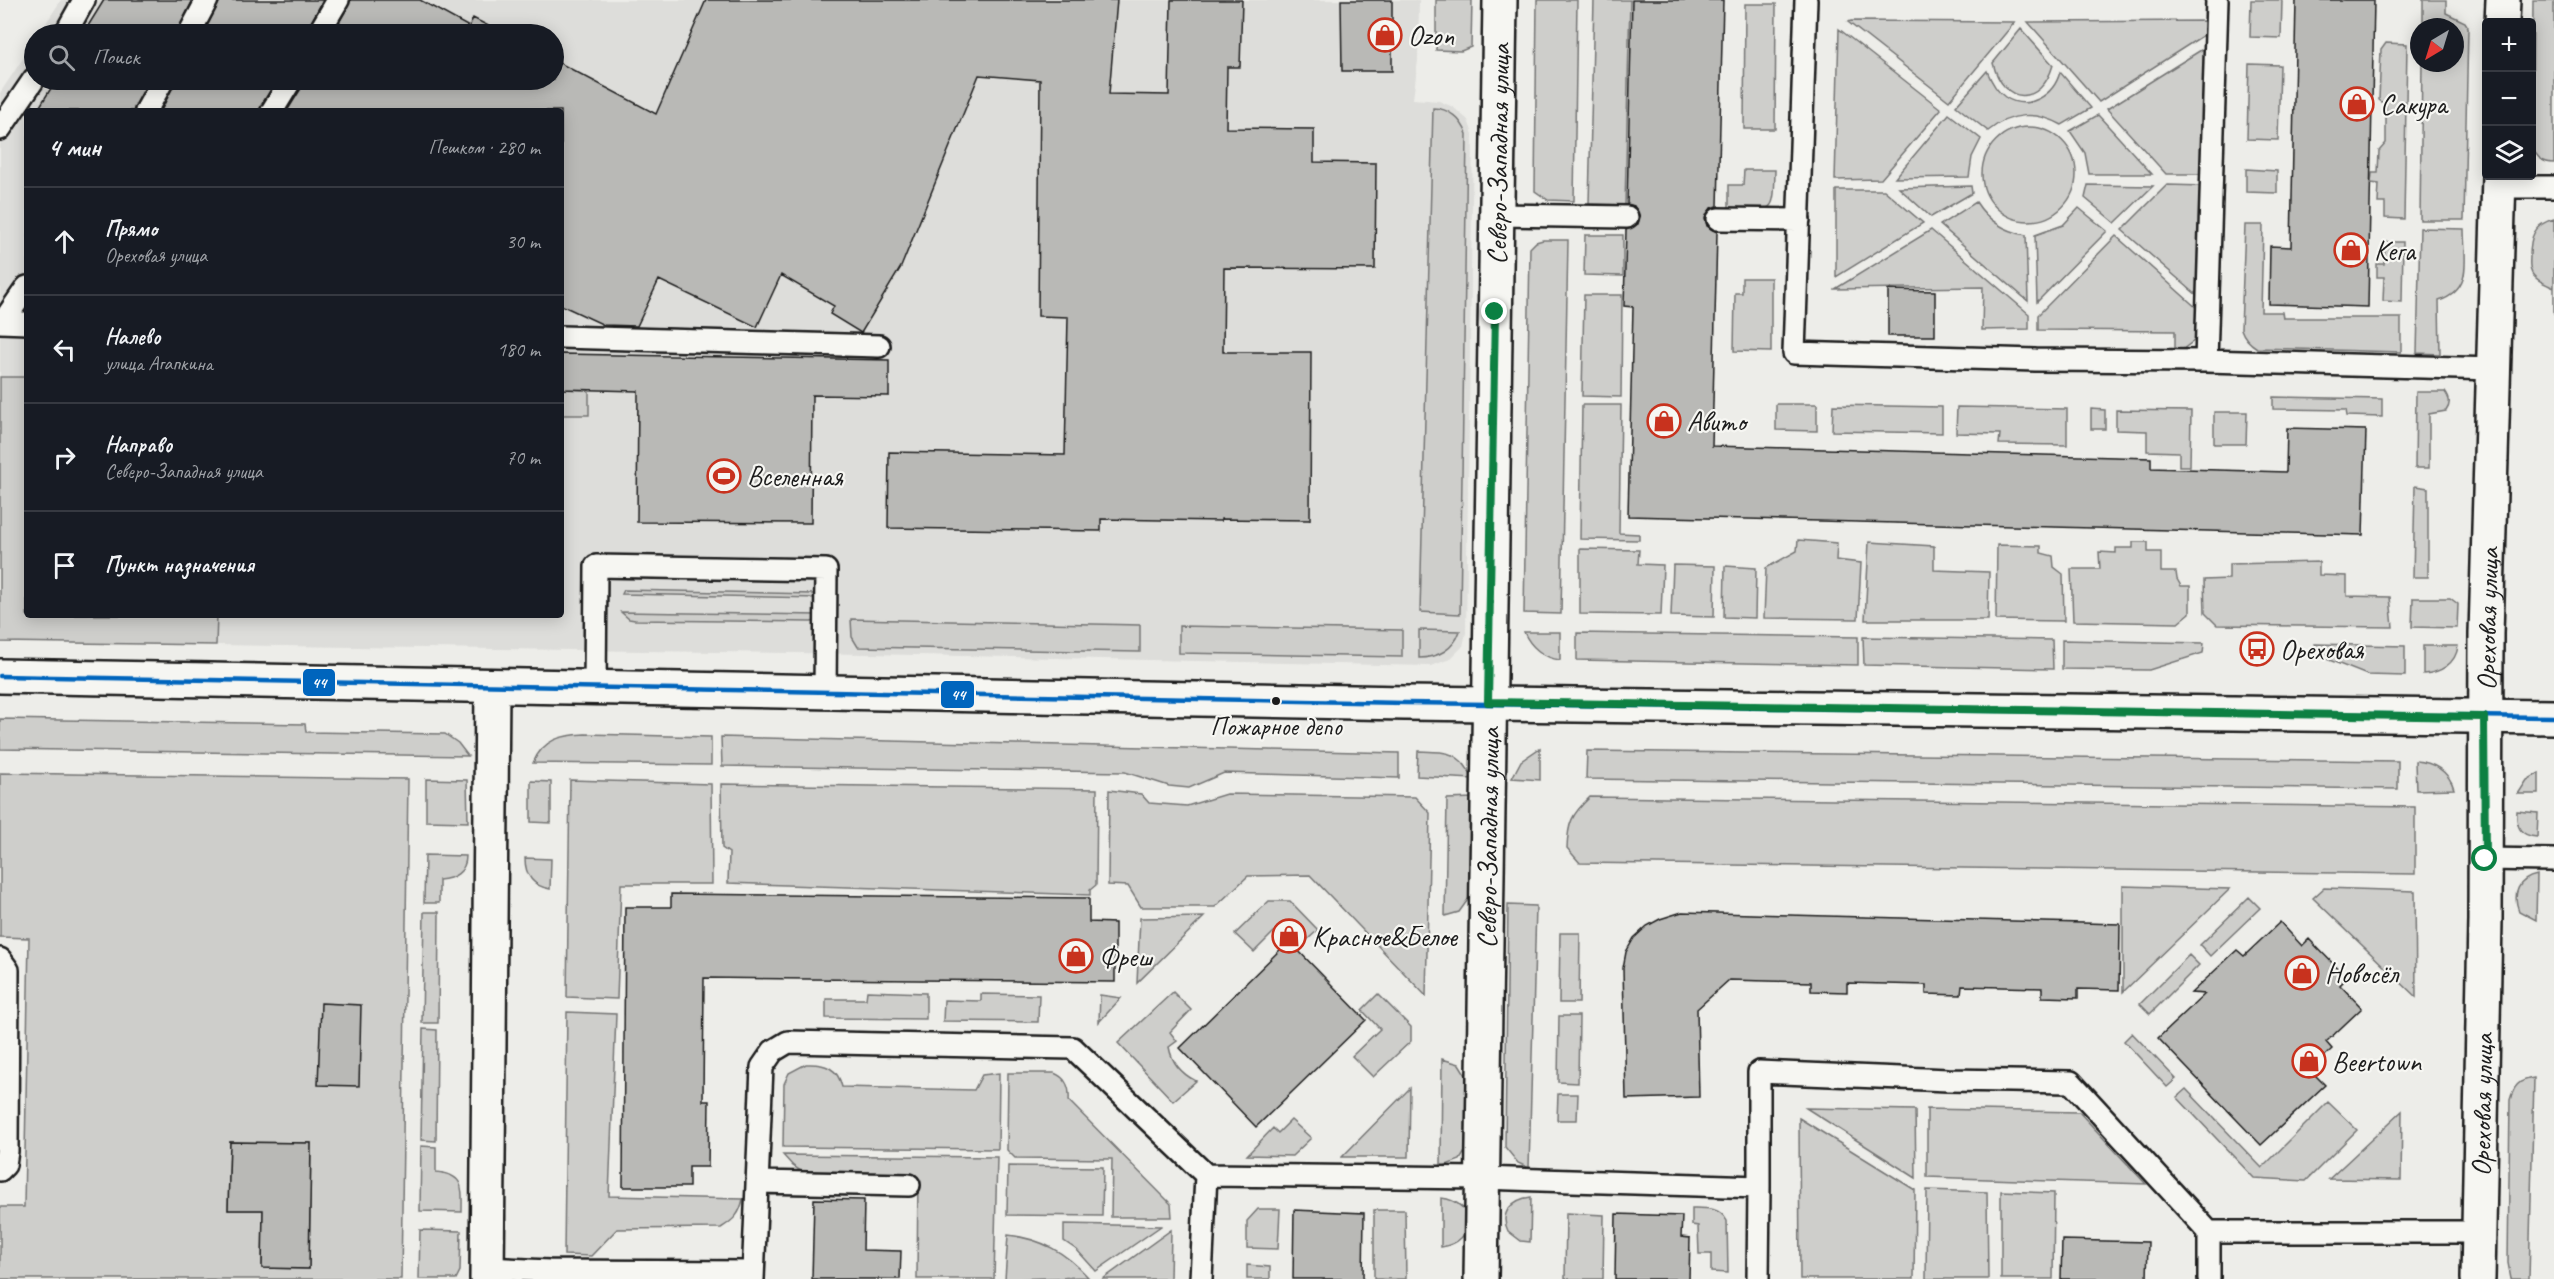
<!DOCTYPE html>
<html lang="ru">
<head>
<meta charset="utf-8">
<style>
	:root { --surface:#171b24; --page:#20242c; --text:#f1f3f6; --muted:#9ea1a6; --line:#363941 }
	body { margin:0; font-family:Caveat,sans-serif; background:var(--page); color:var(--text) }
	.controls { position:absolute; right:18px; top:18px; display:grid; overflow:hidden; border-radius:6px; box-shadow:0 3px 15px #0003 }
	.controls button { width:54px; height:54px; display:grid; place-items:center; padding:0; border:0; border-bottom:2px solid var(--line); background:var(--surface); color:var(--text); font:30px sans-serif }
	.compass { position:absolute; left:2410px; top:18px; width:54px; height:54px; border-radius:50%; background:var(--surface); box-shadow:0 3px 15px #0003; rotate:218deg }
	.stop { position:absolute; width:18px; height:18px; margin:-14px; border:4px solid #0b8043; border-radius:50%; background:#fff }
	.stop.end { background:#0b8043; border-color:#fff; box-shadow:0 2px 6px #0008 }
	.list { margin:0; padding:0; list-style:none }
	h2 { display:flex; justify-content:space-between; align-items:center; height:78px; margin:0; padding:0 24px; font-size:26px }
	h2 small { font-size:20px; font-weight:400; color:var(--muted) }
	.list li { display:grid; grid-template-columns:39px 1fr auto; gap:18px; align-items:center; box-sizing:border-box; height:108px; padding:0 24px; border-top:2px solid var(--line) }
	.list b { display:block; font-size:22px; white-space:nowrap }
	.list p { margin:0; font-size:20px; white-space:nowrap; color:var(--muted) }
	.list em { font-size:20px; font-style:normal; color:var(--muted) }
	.icon { flex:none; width:33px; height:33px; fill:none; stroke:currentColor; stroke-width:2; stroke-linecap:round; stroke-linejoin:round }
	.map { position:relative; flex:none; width:2554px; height:1279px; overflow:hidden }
	.search { position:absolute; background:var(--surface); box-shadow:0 3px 15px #0003; left:24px; top:24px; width:540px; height:66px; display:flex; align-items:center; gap:15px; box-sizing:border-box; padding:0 21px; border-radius:33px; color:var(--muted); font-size:22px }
	.panel { position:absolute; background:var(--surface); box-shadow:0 3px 15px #0003; left:24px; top:108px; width:540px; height:510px; border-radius:6px }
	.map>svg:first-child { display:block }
	.built { fill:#ddddda }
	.green { fill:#cececb; stroke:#757574; stroke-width:1.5; fill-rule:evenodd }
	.building { fill:#b9b9b6; stroke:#1c1c1c; stroke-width:1.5 }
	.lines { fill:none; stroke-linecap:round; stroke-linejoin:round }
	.lane-casing { stroke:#1c1c1c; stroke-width:26 }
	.street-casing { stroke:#1c1c1c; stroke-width:38 }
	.secondary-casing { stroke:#1c1c1c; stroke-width:38 }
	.lane { stroke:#f6f6f2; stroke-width:21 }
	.street { stroke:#f6f6f2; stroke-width:33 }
	.secondary { stroke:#f6f6f2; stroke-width:33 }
	.bus-1-casing { stroke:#f6f6f2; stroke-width:9 }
	.bus-1 { stroke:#0065bd; stroke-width:4.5 }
	.route { stroke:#0b8043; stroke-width:8 }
	.bus-dot { fill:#1c1c1c; stroke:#f6f6f2; stroke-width:2 }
	.labels { text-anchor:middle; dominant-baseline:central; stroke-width:4.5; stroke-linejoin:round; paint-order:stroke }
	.bus-label { font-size:26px; fill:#1c1c1c; stroke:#f6f6f2 }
	.poi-label { font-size:28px; fill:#1c1c1c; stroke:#f6f6f2; text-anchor:start }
	.street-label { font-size:28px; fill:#1c1c1c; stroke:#f6f6f2 }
	.line-badge { stroke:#f6f6f2; stroke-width:2 }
	.badge-label { font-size:16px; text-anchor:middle; font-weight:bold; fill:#fff }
</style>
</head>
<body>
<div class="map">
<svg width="2554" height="1279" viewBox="0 0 2554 1279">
	<rect width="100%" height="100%" fill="#edede9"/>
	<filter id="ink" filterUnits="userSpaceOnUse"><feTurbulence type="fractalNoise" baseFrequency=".0167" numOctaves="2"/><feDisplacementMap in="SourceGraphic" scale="12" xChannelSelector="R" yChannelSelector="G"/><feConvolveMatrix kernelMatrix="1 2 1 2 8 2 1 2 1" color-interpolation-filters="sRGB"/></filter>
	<g filter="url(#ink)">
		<path class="built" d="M61,0H1419L1418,60L1413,99L1439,101L1453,107L1468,120L1473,134L1466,633L1463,646L1450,659L1431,666L869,654L216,645L217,615H561V111H27V377H0V93L34,42V80H554V34H39Z"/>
		<path class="green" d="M1436,0H1472L1471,47L1461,51L1436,50Z
			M1537,0H1577L1574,201L1548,200L1535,191Z
			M1594,0H1630L1625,205L1589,204Z
			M2251,0H2282L2281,38L2250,37Z
			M2423,0H2446V13L2465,22L2468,27L2464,220H2420L2422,63H2455V27H2423Z
			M2533,0H2554V163C2543,163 2536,157 2532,147Z
			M1745,4H1776L1775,129H1744Z
			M1851,21L2015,22L1949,101L1848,22Z
			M2210,21V31L2099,102L2028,22Z
			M1839,29L1941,109L1881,179L1835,180Z
			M2021,29L2053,65C2041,107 2003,105 1993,63Z
			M2386,43L2407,44L2404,219L2385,218V203H2378L2379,184L2371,183L2372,173H2378L2379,151L2386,143V105L2379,100L2381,50Z
			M2209,45L2204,174H2166L2107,109Z
			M2249,64L2280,65L2278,140L2247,139Z
			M1987,71C1991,81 1996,91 2005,97C2028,112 2054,95 2060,72L2091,108L2062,125C2037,111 2011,112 1988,131L1956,106Z
			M1433,108C1449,108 1461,119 1467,134L1460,614L1420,612Z
			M1949,114L1981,139L1972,157L1969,177L1895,178Z
			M2098,115L2152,174H2089L2085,153L2070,131Z
			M1982 174a47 47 0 1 1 94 0a47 47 0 1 1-94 0Z
			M2246,169L2277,171V193L2246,192Z
			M1744,170H1775C1774,217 1774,209 1729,209V185H1743Z
			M2088,185L2153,186L2115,223L2085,198Z
			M2167,185L2204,186L2199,297L2122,230Z
			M1971,186L1972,193L1931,217L1899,188Z
			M1836,190H1884L1923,223L1836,277Z
			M1976,202C1988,221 2004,231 2026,235L2028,301L1940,225Z
			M2079,208L2107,231L2037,302L2035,235L2063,225Z
			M2554,219V314V288C2546,284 2533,279 2531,271C2529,267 2530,260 2530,256C2530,237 2534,224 2554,219Z
			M2245,225H2263L2261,312H2282L2283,318H2401V352L2257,348C2249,343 2244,338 2241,329Z
			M2420,228L2464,229C2464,260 2474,289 2439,301L2440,354L2417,353Z
			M1931,230L2029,314V329L1982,330L1983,287L1835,289Z
			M1585,235H1623V276L1584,275Z
			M2116,236L2199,310L2195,340L2175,355V331L2038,330V315Z
			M1543,240H1568L1561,614L1524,613L1530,248L1536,242Z
			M2385,242H2403L2402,302L2383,301L2384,277H2377V264H2384Z
			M1742,278H1771V352L1734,351L1735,293H1742Z
			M1584,295H1622L1621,397L1582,396Z
			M0,377H27V615H217L216,645L0,642Z
			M561,389L589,390V415H561Z
			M2416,392H2445C2450,399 2451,404 2446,411L2429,414V468H2415Z
			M2273,397L2382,399V417L2347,416L2346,410L2273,409Z
			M1776,404H1817V431L1776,430Z
			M1582,405H1621L1619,533L1639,534V540L1580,539Z
			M1833,405L1942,407V433L1832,431Z
			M1957,407L2067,409V445L1999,444L2000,434L1956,433Z
			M2091,409L2105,410V429H2091Z
			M2116,410L2191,411L2190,466H2179V452L2147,451V431L2116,430Z
			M2214,412H2247L2246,444H2214Z
			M2415,486L2428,488V577H2413Z
			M1798,540L1837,543L1836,560L1861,563L1858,619L1764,618L1766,568L1797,551Z
			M1869,542L1934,546V570L1989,572L1988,620H1865Z
			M2133,542H2148V552H2161V572H2176L2177,579L2181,586H2190V613L2178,623L2073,621L2071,569H2100L2099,552L2116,553V548H2133Z
			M1997,545L2041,546V553L2053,556L2054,567L2063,574L2064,621L1996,620Z
			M1580,549L1639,550L1638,564L1663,565L1661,615L1580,614Z
			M2319,562V575L2347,576V596L2390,597L2393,627L2217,625L2205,613L2204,580L2229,579V564Z
			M1673,565L1715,566L1714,617L1671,616Z
			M1725,566L1756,568L1755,618L1724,617Z
			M624,590L814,594L819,598L622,594Z
			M2413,598H2450L2458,604L2457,628L2412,627Z
			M621,612L819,615L816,621L811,622L635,620L629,619Z
			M851,619L1140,625V652L858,647L852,637Z
			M1179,626L1402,630V657L1179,653Z
			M1419,630L1460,631C1454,649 1438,658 1419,658Z
			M1524,632H1560V660C1543,658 1530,646 1524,632Z
			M1577,633L1858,637V665L1577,660Z
			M1863,637L2052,640L2053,669L1864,665Z
			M2062,640L2204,643L2203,653L2149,670L2062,669Z
			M2314,644L2405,646V676L2367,675L2314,654Z
			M2423,646H2458C2456,664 2440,673 2423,674Z
			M0,719L305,724L306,732L445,734L458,743L468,756L0,749Z
			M585,734L711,737V765L533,763C543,739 562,735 585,734Z
			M721,737L1399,753V778L1224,773L1189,788L1169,786L1125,772L722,766Z
			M1540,748V780L1512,778L1521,761Z
			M1418,751C1446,752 1460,750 1473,779L1417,776Z
			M1587,751L2398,761V789L1586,779Z
			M2415,761C2433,762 2449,771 2454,789L2416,790Z
			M0,773L408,779L401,1279H0V1207H24L29,938L0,937ZM230,1142L311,1143L309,1269L262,1268L263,1210H228Z
			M2539,773V794H2518L2527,780Z
			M426,779L467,780L468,822L426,821Z
			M570,780L711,784L712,884H621L617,999L567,997Z
			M531,781L551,782V823L531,822Z
			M721,784L1097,789L1096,885L1090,890V895L728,883L729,853L722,848Z
			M1109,790L1141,794L1149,803L1187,806L1226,794L1415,797L1430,813L1426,996L1310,875L1248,876L1215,907H1141L1128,886L1108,885Z
			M1590,797L2415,807V874L1580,863L1567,848C1568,823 1571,815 1590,797Z
			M1473,798L1472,894L1459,912L1445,916L1447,799Z
			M2517,811L2538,813L2537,837C2520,836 2516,827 2517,811Z
			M425,855L466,856C466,872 454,879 439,880V903H424Z
			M525,858L551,859L550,889C532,886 525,875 525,858Z
			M2537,875L2536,919V920L2519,911C2512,894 2518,879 2537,875Z
			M2123,886L2230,889L2123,992Z
			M2324,888L2415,891L2416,997L2313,898Z
			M2249,897L2260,908L2210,956L2200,945Z
			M1269,901H1290L1318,930L1307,940L1302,935L1292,938L1279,927L1254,952L1235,934Z
			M1508,905L1536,906L1529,1168L1518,1163L1505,1147Z
			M424,912H439L438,1023H422Z
			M1204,917L1137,983L1140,918Z
			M1560,933H1580L1579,1003H1559Z
			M2189,955L2199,965L2150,1014L2140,1004Z
			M867,991L926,993V1019L826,1018V999H866Z
			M1173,992L1191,1010L1170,1032L1177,1041L1169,1047C1172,1064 1182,1074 1196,1081L1173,1101L1118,1043Z
			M981,994L1039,995L1038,1022L943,1021L944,1000L981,1001Z
			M1378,994L1411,1027V1041L1373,1077L1352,1056L1380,1029L1362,1010Z
			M1100,995L1121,998L1099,1022Z
			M567,1012L616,1014L609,1196L743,1199C740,1214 734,1220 721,1228L617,1229L591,1256L564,1255Z
			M1559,1016H1579L1578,1083L1558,1082Z
			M423,1029L437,1030L436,1141L421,1140Z
			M2132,1033L2176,1079L2167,1087L2124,1041Z
			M1442,1059L1459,1064L1469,1080V1145L1460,1160L1441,1167Z
			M806,1064C825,1063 838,1068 842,1087L974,1090L982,1075L999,1073L998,1149L783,1147L784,1084L789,1073Z
			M1008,1073H1054C1067,1078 1070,1088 1069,1101L1171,1204L1172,1217H1111L1112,1159L1015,1158L1007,1150Z
			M2534,1078L2529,1279H2511L2508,1263L2510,1100C2514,1086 2518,1080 2534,1078Z
			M1410,1088L1409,1157H1342Z
			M2186,1089L2262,1168L2328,1102L2357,1130L2306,1181L2254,1178L2177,1097Z
			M1558,1094H1578L1577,1120H1557Z
			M1806,1108L1915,1110L1916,1178Z
			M1927,1109L2079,1112L2146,1184L1927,1177Z
			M2402,1111L2401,1180L2329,1179Z
			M1799,1118L1915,1190L1914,1279H1800Z
			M1291,1120L1311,1138L1292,1156L1247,1155L1273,1128L1278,1133Z
			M421,1146L436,1147V1172C465,1175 462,1187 462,1212L420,1211Z
			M783,1155L997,1157L994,1279H917L918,1177L804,1173L793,1166Z
			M1008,1166L1103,1167L1102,1216L1007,1215Z
			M1927,1190L1987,1192L1988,1279H1926Z
			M2001,1191L2054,1193L2053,1279H2001Z
			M1531,1197L1530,1242L1521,1241L1508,1231C1499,1213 1512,1199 1531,1197Z
			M1441,1198C1477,1202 1477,1242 1441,1247Z
			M1692,1208C1706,1208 1720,1207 1727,1221L1728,1273L1711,1272V1254H1699L1698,1226L1692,1225Z
			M1258,1209H1280L1278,1249L1247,1248V1221Z
			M1374,1210H1405L1406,1279H1374Z
			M1566,1213L1604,1215L1603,1279H1565Z
			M1064,1224L1161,1226L1096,1271L1077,1250L1064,1241Z
			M420,1230L461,1231L460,1271L456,1279H419Z
			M1171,1230L1170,1279H1103Z
			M1008,1235C1042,1239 1065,1252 1088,1277L1005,1279Z
			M1247,1265L1270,1267V1279H1247Z"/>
		<path class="building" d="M104,0H193L176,34H83Z
			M220,0H323L305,34H203Z
			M351,0H420L469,27L473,18L504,34H333Z
			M706,0H1117L1109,94L1169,95L1171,0H1242L1240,67H1227L1226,128L1314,129V162L1376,163L1375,269L1224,268L1223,352H1311L1310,520L1221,519V521L1101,519V531L888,528L889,452L1065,455L1068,317L1038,316L1040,80L979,75L901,267L861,333L830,314L834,306L781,275L757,327L659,280L637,326L604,325L561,305V111H287L302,87L304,80H554V60L656,114Z
			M1341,0H1392V71H1342Z
			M1632,0H1723L1718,206L1711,208L1705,218L1707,226L1717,232L1712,446L2151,458V468L2286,472L2287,428L2366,430L2363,535L1628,516L1633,307L1624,306L1626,230L1638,224L1640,217L1634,206L1627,204Z
			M2296,0H2374L2368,307L2269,304L2270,246L2291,247Z
			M56,80H149L133,111H37Z
			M176,80H276L259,111H161Z
			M1888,290L1935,291V336H1888Z
			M561,354L889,360V396L812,395L811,523L637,522L638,391L561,389Z
			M671,894L1089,898V922L1115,923V982L704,978L703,1101H709L708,1167H689V1187H623L625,907H671Z
			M1682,912L2120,924L2119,990L2078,989V998L2042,997V988L1962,986L1961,995L1926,994V985L1847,983V992L1811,991V982L1729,980L1697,1009L1699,1097L1626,1099L1623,968L1626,952L1634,938L1647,926L1660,919Z
			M2280,922L2302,946L2309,939L2347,978L2340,985L2362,1008L2326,1042L2332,1049L2310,1070L2325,1085L2261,1145L2158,1038L2205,994L2191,993L2237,950L2244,956Z
			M1289,941L1366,1020L1256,1127L1180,1048Z
			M321,1003L361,1005L359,1086L318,1085Z
			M230,1142L311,1143L309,1269L262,1268L263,1210H228Z
			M814,1199L864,1200L863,1250L901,1251L900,1279H812Z
			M1294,1210L1364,1213L1363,1279H1293Z
			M1616,1214L1682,1216L1681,1237L1690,1238L1689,1279H1615Z
			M2062,1240L2148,1242L2147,1279H2061Z"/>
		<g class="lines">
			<defs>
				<path id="lane" d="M1806,0L1794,353L2036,360L2206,361
					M2217,0L2206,361L2494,369
					M65,34L84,0
					M189,34L207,0
					M318,34L338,0
					M146,111L163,80
					M272,111L291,80
					M0,129L34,79
					M2498,187H2554
					M1497,215L1627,217
					M1718,219L1799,220
					M0,322L27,323
					M3,322L27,287
					M561,337L879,346
					M595,689L596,566L826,570L825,693
					M2485,859L2554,860
					M0,959L8,970L7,1151L5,1165L0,1170
					M1206,1175L1482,1178L1759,1187L1758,1279
					M757,1182L909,1185
					M1759,1187V1072L1948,1080L2071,1082L2209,1232V1279
					M2209,1232H2479
					M487,1268L549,1271L753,1272
					M753,1279L762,1067L773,1051L788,1042L1073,1048L1206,1175L1201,1279"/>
				<g id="street">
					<path d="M2502,22L2503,0"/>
					<path d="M487,1279L492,687"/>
					<path id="s1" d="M1481,1279L1500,0"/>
					<path id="s2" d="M2478,1279L2485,920L2486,634L2499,176"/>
				</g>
				<path id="secondary" d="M0,676L1405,703L2554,717"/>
			</defs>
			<use href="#lane" class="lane-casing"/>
			<use href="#street" class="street-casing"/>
			<use href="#secondary" class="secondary-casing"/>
			<use href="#lane" class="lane"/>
			<use href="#street" class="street"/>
			<use href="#secondary" class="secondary"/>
			<defs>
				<path id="bus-1" d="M0,676L1405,703L2554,717"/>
			</defs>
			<use href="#bus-1" class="bus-1-casing"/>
			<use href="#bus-1" class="bus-1"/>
		</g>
	</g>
	<g class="lines" filter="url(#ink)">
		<path class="route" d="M1495,312L1488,702L2484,717L2485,859"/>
	</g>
	<defs>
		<symbol id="shop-ring" viewBox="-11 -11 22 22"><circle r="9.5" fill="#f6f6f2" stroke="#c8321e" stroke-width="1.5"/><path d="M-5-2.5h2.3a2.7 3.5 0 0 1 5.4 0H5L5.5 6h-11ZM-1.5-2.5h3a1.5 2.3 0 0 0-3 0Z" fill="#c8321e"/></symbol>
		<symbol id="stadium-ring" viewBox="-11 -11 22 22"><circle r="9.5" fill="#f6f6f2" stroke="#c8321e" stroke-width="1.5"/><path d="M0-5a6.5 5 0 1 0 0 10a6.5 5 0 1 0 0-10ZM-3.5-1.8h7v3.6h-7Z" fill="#c8321e"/></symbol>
		<symbol id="bus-ring" viewBox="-11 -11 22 22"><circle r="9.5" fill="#f6f6f2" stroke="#c8321e" stroke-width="1.5"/><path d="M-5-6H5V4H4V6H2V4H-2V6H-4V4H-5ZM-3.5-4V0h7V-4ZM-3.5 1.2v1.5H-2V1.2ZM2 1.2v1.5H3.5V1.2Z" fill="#c8321e"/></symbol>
	</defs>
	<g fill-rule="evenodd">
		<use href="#shop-ring" x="1366" y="16" width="38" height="38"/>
		<use href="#shop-ring" x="2338" y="85" width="38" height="38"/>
		<use href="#shop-ring" x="2332" y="231" width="38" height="38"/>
		<use href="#shop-ring" x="1645" y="402" width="38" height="38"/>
		<use href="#stadium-ring" x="705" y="457" width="38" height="38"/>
		<use href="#bus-ring" x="2238" y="630" width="38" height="38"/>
		<use href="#shop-ring" x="1270" y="917" width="38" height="38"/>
		<use href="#shop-ring" x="1057" y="937" width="38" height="38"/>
		<use href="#shop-ring" x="2283" y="954" width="38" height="38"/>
		<use href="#shop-ring" x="2290" y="1042" width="38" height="38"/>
	</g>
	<circle class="bus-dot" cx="1276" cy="701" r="5"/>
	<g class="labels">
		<g class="bus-label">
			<text x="1276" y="726">Пожарное депо</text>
		</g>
		<g class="poi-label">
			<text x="1408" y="35">Ozon</text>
			<text x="2380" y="104">Сакура</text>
			<text x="2374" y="250">Кега</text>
			<text x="1687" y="421">Авито</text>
			<text x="747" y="476">Вселенная</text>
			<text x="2280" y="649">Ореховая</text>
			<text x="1312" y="936">Красное&amp;Белое</text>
			<text x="1099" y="956">Фреш</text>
			<text x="2325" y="973">Новосёл</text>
			<text x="2332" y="1061">Beertown</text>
		</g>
		<g class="street-label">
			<text stroke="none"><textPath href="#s1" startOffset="1125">Северо-Западная улица</textPath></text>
			<text stroke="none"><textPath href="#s2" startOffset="660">Ореховая улица</textPath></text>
			<text stroke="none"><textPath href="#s1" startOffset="441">Северо-Западная улица</textPath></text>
			<text stroke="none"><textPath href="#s2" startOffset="174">Ореховая улица</textPath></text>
		</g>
	</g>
	<g class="line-badge">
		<rect x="302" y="668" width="34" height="29" rx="6" fill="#0065bd"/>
		<rect x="940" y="680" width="35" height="29" rx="6" fill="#0065bd"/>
	</g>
	<g class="badge-label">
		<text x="319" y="688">44</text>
		<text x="958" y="700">44</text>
	</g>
</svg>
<div class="controls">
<button>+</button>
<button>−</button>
<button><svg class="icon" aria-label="layers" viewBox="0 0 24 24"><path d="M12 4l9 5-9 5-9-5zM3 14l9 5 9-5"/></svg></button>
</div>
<svg class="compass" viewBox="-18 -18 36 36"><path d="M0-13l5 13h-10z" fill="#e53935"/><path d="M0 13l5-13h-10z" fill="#9ea1a6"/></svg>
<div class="stop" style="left:2485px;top:859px"></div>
<div class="stop end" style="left:1495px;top:312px"></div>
<div class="search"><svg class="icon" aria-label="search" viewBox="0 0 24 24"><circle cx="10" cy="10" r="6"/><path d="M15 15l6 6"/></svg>Поиск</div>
<section class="panel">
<h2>4 мин<small>Пешком · 280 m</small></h2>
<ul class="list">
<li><svg class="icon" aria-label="ahead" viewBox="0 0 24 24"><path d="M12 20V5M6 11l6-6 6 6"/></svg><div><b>Прямо</b><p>Ореховая улица</p></div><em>30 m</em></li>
<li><svg class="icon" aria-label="left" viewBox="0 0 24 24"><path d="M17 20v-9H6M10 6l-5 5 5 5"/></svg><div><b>Налево</b><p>улица Агапкина</p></div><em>180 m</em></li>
<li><svg class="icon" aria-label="right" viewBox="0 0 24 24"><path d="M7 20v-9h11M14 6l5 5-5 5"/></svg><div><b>Направо</b><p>Северо-Западная улица</p></div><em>70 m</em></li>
<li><svg class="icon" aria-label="arrive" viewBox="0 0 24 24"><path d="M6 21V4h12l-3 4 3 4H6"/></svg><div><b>Пункт назначения</b></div></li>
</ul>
</section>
</div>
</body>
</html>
